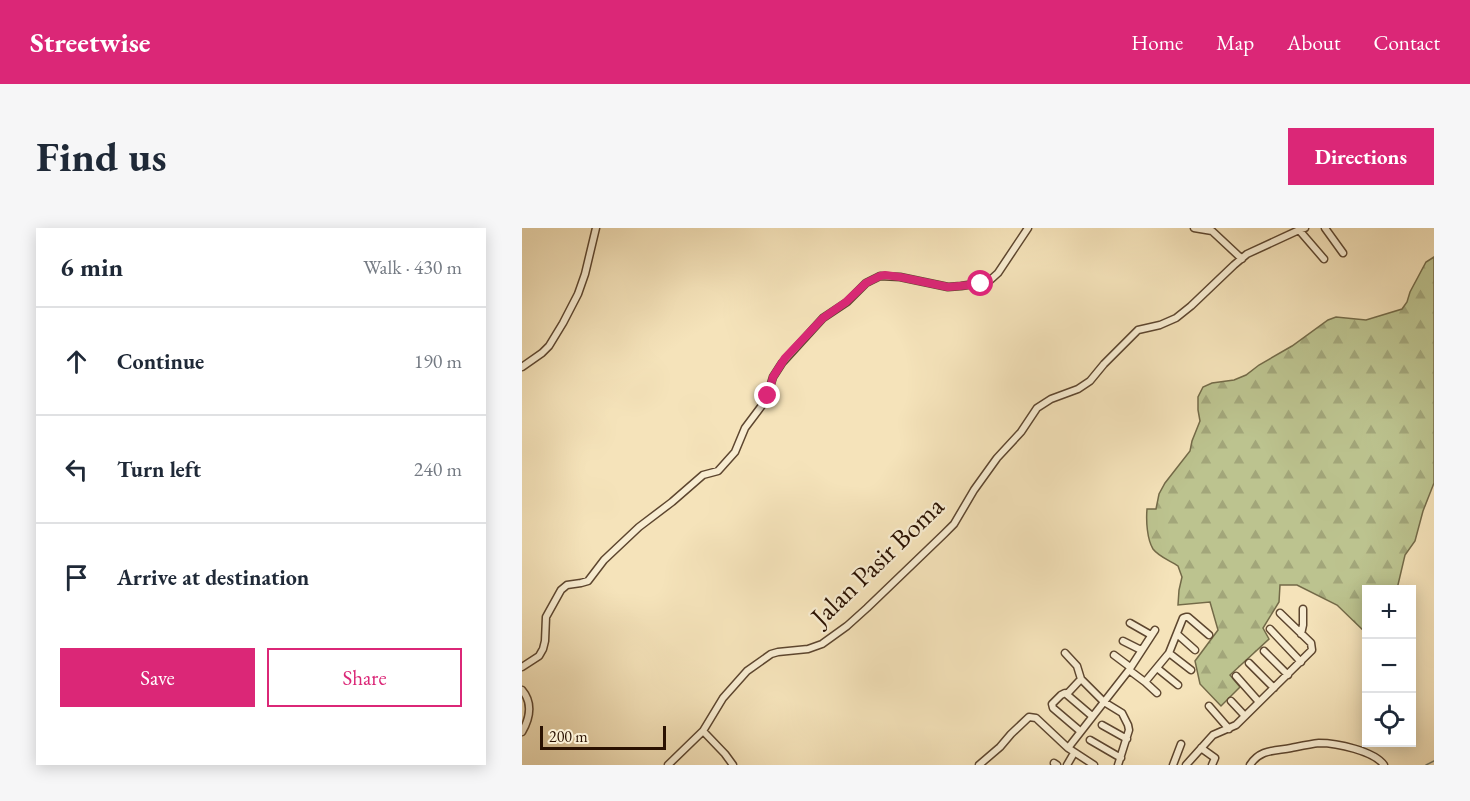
<!DOCTYPE html>
<html lang="en">
<head>
<meta charset="utf-8">
<style>
	:root { --surface:#fff; --page:#f6f6f7; --text:#1f2937; --muted:#747a83; --line:#e0e1e3; --accent:#db2777 }
	body { margin:0; font-family:"EB Garamond",serif; background:var(--page); color:var(--text) }
	.controls { position:absolute; right:18px; bottom:18px; display:grid; overflow:hidden; border-radius:0px; box-shadow:0 3px 15px #0003 }
	.controls button { width:54px; height:54px; display:grid; place-items:center; padding:0; border:0; border-bottom:2px solid var(--line); background:var(--surface); color:var(--text); font:30px sans-serif }
	.scale { position:absolute; left:18px; bottom:15px; width:126px; box-sizing:border-box; padding-left:6px; border:3px solid #2a1101; border-top:0; font-size:16px; line-height:21px; white-space:nowrap; color:#2a1101; -webkit-text-stroke:4px #f8edd2; paint-order:stroke }
	.stop { position:absolute; width:18px; height:18px; margin:-14px; border:4px solid #db2777; border-radius:50%; background:#fff }
	.stop.end { background:#db2777; border-color:#fff; box-shadow:0 2px 6px #0008 }
	.list { margin:0; padding:0; list-style:none }
	h2 { display:flex; justify-content:space-between; align-items:center; height:78px; margin:0; padding:0 24px; font-size:26px }
	h2 small { font-size:20px; font-weight:400; color:var(--muted) }
	.list li { display:grid; grid-template-columns:39px 1fr auto; gap:18px; align-items:center; box-sizing:border-box; height:108px; padding:0 24px; border-top:2px solid var(--line) }
	.list b { display:block; font-size:22px; white-space:nowrap }
	.list em { font-size:20px; font-style:normal; color:var(--muted) }
	.actions { display:flex; gap:12px; padding:18px 24px }
	.actions a { flex:1; padding:14px 0; border:2px solid var(--accent); border-radius:0px; text-align:center; font-size:21px; color:var(--accent) }
	.actions .main { background:var(--accent); color:#fff }
	.icon { flex:none; width:33px; height:33px; fill:none; stroke:currentColor; stroke-width:2; stroke-linecap:round; stroke-linejoin:round }
	.map { position:relative; flex:none; width:912px; height:537px; overflow:hidden; border-radius:0px }
	header { display:flex; align-items:center; gap:36px; box-sizing:border-box; height:84px; padding:0 30px; background:var(--accent); color:#fff }
	header strong { font-size:28px }
	nav { display:flex; gap:33px; margin-inline-start:auto; font-size:21px }
	.intro { display:flex; align-items:center; justify-content:space-between; box-sizing:border-box; height:144px; padding:0 36px }
	h1 { margin:0; font-size:42px }
	.button { padding:15px 27px; border-radius:0px; background:var(--accent); color:#fff; font-size:21px; font-weight:700 }
	main { display:flex; gap:36px; padding:0 36px }
	aside { flex:1; background:var(--surface); border-radius:0px; box-shadow:0 3px 15px #0003 }
	.map>svg:first-child { display:block }
	.forest { fill:url(#forest-firs); stroke:#736a48; stroke-width:1.5 }
	.lines { fill:none; stroke-linecap:round; stroke-linejoin:round }
	.stream { stroke:#6e7969; stroke-width:1.5 }
	.minor-casing { stroke:#5d462f; stroke-width:9 }
	.minor { stroke:#f8edd2; stroke-width:6 }
	.route { stroke:#db2777; stroke-width:8 }
	.labels { text-anchor:middle; dominant-baseline:central; stroke-width:4.5; stroke-linejoin:round; paint-order:stroke }
	.street-label { font-size:27px; fill:#2a1101; stroke:#f8edd2 }
</style>
</head>
<body>
<header>
<strong>Streetwise</strong>
<nav><a>Home</a><a>Map</a><a>About</a><a>Contact</a></nav>
</header>
<div class="intro"><h1>Find us</h1><a class="button">Directions</a></div>
<main>
<aside>
<h2>6 min<small>Walk · 430 m</small></h2>
<ul class="list">
<li><svg class="icon" aria-label="ahead" viewBox="0 0 24 24"><path d="M12 20V5M6 11l6-6 6 6"/></svg><div><b>Continue</b></div><em>190 m</em></li>
<li><svg class="icon" aria-label="left" viewBox="0 0 24 24"><path d="M17 20v-9H6M10 6l-5 5 5 5"/></svg><div><b>Turn left</b></div><em>240 m</em></li>
<li><svg class="icon" aria-label="arrive" viewBox="0 0 24 24"><path d="M6 21V4h12l-3 4 3 4H6"/></svg><div><b>Arrive at destination</b></div></li>
</ul>
<div class="actions"><a class="main">Save</a><a>Share</a></div>
</aside>
<div class="map">
<svg width="912" height="537" viewBox="0 0 912 537">
	<defs>
		<pattern id="forest-firs" width="22" height="20" patternUnits="userSpaceOnUse" patternTransform="scale(1.5)"><rect width="22" height="20" fill="#bcc38f"/><path d="M5 1l3.5 6h-7zM16 11l3.5 6h-7z" fill="#a2a67a"/></pattern>
	</defs>
	<rect width="100%" height="100%" fill="#f5e3ba"/>
	<filter id="stains"><feTurbulence type="fractalNoise" baseFrequency=".00333" numOctaves="4"/><feColorMatrix values="0 0 0 0 .2 0 0 0 0 .09 0 0 0 0 .02 0 0 0 .5 -.17"/></filter>
	<radialGradient id="worn" r=".72"><stop offset=".6" stop-color="#630" stop-opacity="0"/><stop offset="1" stop-color="#630" stop-opacity=".3"/></radialGradient>
	<path class="forest" d="M912,29V255L901,283L893,313L883,327L875,361L844,362V405L815,377L775,357H758L757,374L741,400L747,411L708,447L718,459L699,478L678,456L673,433L696,402L688,374L656,377L657,362L660,349L656,338C649,333 637,329 631,321C625,311 624,293 625,281H634L637,266L643,255L668,223L670,213L678,193L676,182V169L681,159L690,155L712,152L724,147L737,137L770,118L806,92L814,89L844,92L880,81L885,74L888,64L904,34Z"/>
	<g class="lines">
		<path class="stream" d="M904,537L912,533"/>
		<defs>
			<path id="minor" d="M672,0L690,3L720,31
				M803,0L821,25
				M777,2L802,31
				M0,139L20,125L27,118L41,95L56,66L63,46L74,0
				M608,395L629,407
				M748,401L779,434
				M655,406L673,422
				M779,406L781,397V381
				M601,413L619,422
				M742,423L766,447
				M543,425L555,438L559,451L582,474L600,485L606,497L607,502L596,537
				M647,425L669,442
				M592,427L608,439
				M727,435L752,460
				M0,439L17,428L21,421L23,413L24,389L39,362L45,357L59,355L66,353L82,332L117,299L150,274L181,247L196,243L213,224L223,200L244,172L251,149L260,135L301,90L325,74L344,55L358,48L378,49L426,59L439,58L466,54L476,45L506,0
				M635,440L656,457
				M607,442L623,454L647,425L661,390L664,389H666L687,407
				M714,448L737,474
				M623,454L635,465
				M0,462C11,475 8,490 0,504
				M545,466L559,451
				M709,473L723,488
				M687,478L707,501
				M580,497L605,511
				M181,503L203,526L211,537
				M558,503L531,480L530,476L539,467L543,465L570,488
				M568,512L599,530
				M546,520L607,442L633,402
				M679,520L693,530L690,537
				M532,535L535,537
				M146,537L181,503L201,470L225,443L249,426L256,424L286,421L300,416L325,398L345,380L422,306L432,296L452,262L475,230L499,204L515,180L529,171L556,161L568,153L582,136L616,102L638,97L654,90L669,78L712,37L725,26L777,2L783,0
				M457,537L478,519L489,506L507,489L514,490L546,520L572,537
				M545,537L552,525
				M651,537L659,516
				M664,537L691,507L714,497L790,422L789,415L758,385
				M728,537C738,521 753,523 769,520C779,518 788,516 797,515C815,515 852,523 862,537"/>
		</defs>
		<use href="#minor" class="minor-casing"/>
		<use href="#minor" class="minor"/>
	</g>
	<g class="lines">
		<path class="route" d="M246,168L251,149L263,130L301,90L324,74L344,55L358,48L363,47L378,49L426,59L459,56"/>
	</g>
	<g class="labels">
		<g class="street-label">
			<text transform="translate(355 333) rotate(-44)">Jalan Pasir Boma</text>
		</g>
	</g>
	<rect width="100%" height="100%" filter="url(#stains)"/>
	<rect width="100%" height="100%" fill="url(#worn)"/>
</svg>
<div class="controls">
<button>+</button>
<button>−</button>
<button><svg class="icon" aria-label="locate" viewBox="0 0 24 24"><circle cx="12" cy="12" r="6"/><path d="M12 2v4M12 18v4M2 12h4M18 12h4"/></svg></button>
</div>
<div class="scale">200 m</div>
<div class="stop" style="left:459px;top:56px"></div>
<div class="stop end" style="left:246px;top:168px"></div>
</div>
</main>
</body>
</html>
